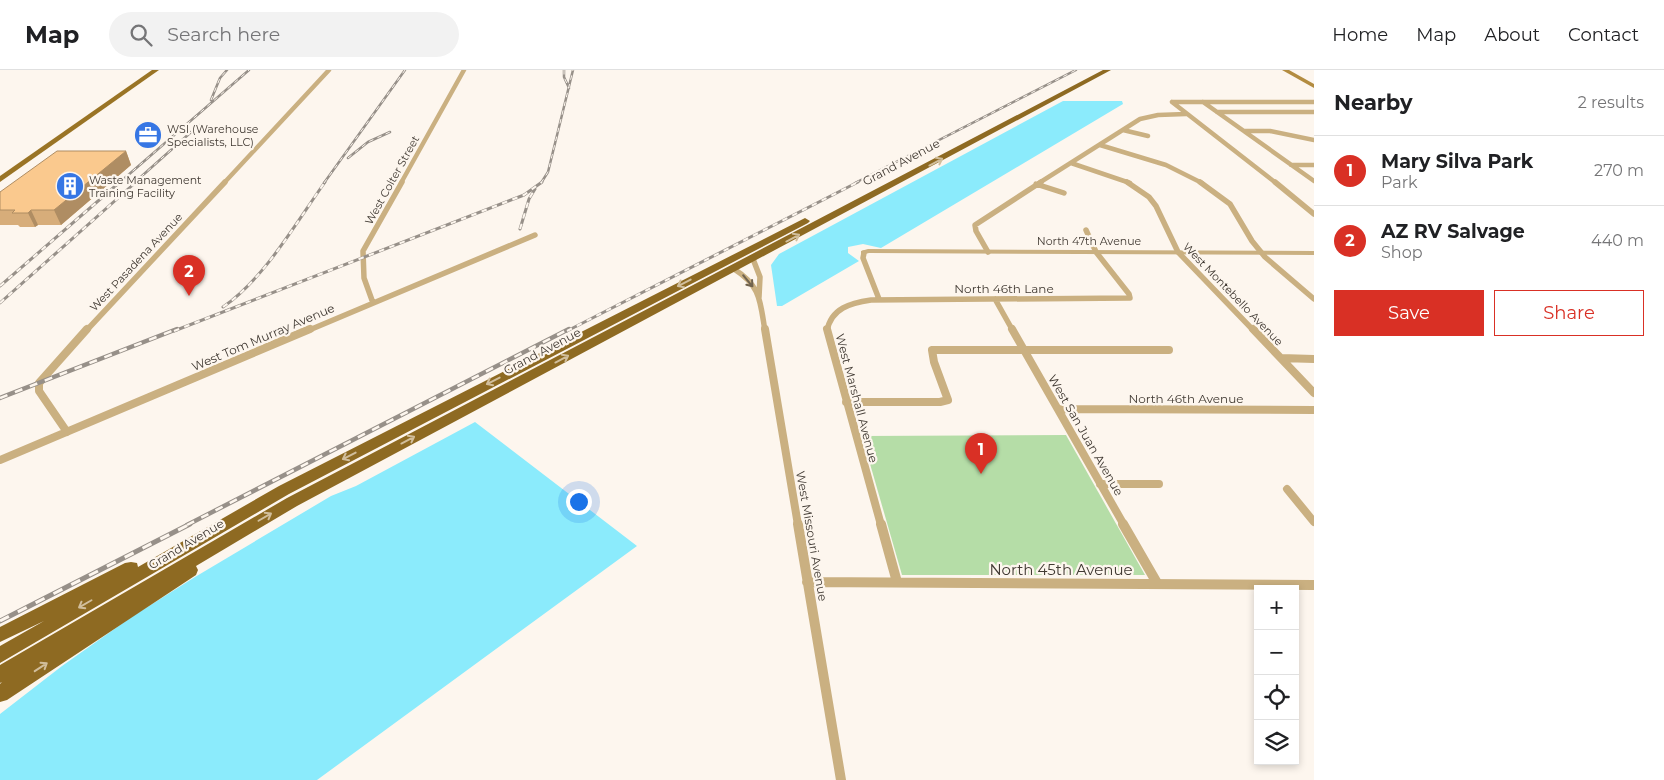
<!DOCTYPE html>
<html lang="en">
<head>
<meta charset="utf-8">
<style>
	:root { --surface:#fff; --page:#f2f2f2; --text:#202124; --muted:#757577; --line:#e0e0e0; --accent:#d93025 }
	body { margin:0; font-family:Montserrat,sans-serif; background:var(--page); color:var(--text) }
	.controls { position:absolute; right:15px; bottom:15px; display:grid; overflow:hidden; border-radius:0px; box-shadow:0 2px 8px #0003 }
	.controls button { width:45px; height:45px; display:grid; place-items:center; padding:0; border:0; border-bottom:1px solid var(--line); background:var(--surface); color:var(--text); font:25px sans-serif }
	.you { position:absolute; left:578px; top:431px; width:18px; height:18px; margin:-12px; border:4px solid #fff; border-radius:50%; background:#1a73e8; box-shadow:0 0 0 8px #1a73e833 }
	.badge { display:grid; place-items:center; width:32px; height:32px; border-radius:50%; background:var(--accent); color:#fff; font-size:16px; font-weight:700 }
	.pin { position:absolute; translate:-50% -41px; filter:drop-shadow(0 1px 2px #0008) }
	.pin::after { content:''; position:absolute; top:26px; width:18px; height:15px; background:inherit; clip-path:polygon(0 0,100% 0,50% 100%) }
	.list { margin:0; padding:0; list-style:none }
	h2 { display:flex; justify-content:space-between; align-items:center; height:65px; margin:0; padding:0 20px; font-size:21px }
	h2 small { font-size:16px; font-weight:400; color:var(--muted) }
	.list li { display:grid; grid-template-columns:32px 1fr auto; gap:15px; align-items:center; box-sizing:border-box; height:70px; padding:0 20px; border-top:1px solid var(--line) }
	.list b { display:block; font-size:19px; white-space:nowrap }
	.list p { margin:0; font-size:16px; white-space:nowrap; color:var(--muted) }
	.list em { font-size:16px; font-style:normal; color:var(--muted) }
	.actions { display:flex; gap:10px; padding:15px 20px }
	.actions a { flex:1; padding:11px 0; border:1px solid var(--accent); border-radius:0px; text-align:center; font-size:18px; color:var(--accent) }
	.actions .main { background:var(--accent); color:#fff }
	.icon { flex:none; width:28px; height:28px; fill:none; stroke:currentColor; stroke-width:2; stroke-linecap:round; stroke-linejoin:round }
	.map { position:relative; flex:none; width:1314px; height:710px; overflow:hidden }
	header { display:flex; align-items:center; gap:30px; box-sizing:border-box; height:70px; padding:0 25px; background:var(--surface); border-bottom:1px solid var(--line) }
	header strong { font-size:24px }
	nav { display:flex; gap:28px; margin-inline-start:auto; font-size:18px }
	.search { width:350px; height:45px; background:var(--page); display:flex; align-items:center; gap:12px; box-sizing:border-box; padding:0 18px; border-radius:28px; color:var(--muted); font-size:19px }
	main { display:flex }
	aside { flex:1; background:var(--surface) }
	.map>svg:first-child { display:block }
	.green { fill:#b5dda7 }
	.water { fill:#8bebfc }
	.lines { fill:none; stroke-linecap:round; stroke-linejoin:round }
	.minor-far3 { stroke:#cab081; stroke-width:4.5 }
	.minor-far2 { stroke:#cab081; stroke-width:5.5 }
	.minor-far1 { stroke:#cab081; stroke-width:8 }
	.minor { stroke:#cab081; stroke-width:10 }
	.tertiary { fill:#cab081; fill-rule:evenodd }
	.secondary { fill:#b38c40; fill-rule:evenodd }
	.primary { fill:#9a7425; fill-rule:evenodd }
	.trunk { fill:#8e6a22; fill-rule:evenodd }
	.rail-far3-casing { stroke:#979089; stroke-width:2.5 }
	.rail-far2-casing { stroke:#979089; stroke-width:3 }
	.rail-far1-casing { stroke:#979089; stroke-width:4.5 }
	.rail-casing { stroke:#979089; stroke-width:5 }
	.rail-far3 { stroke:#fdf6ee; stroke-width:1; stroke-dasharray:4.5; stroke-linecap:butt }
	.rail-far2 { stroke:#fdf6ee; stroke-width:2; stroke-dasharray:5.5; stroke-linecap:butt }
	.rail-far1 { stroke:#fdf6ee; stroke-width:2.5; stroke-dasharray:8; stroke-linecap:butt }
	.rail { stroke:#fdf6ee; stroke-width:3; stroke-dasharray:10; stroke-linecap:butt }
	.wall { fill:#d7ad7a }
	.shaded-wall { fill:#af8d63 }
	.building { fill:#fac98e; stroke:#af8d63 }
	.oneway { stroke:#d1be9c }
	.oneway2 { stroke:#71634e }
	.labels { text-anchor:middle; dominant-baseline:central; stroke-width:4.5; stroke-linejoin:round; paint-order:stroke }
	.far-poi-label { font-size:11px; fill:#413a33; stroke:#fdf6ee; text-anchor:start }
	.far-street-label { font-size:11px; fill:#413a33; stroke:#fdf6ee }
	.street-label { font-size:12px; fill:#413a33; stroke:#fdf6ee }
	.near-street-label { font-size:15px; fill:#413a33; stroke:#fdf6ee }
</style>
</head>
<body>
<header>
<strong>Map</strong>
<div class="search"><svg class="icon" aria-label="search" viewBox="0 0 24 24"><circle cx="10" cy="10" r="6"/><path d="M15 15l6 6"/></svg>Search here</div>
<nav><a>Home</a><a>Map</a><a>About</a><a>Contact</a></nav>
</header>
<main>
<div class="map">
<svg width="1314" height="710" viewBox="0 0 1314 710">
	<rect width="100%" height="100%" fill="#fdf6ee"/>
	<path class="green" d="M1066,365L1145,505H902L862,366Z"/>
	<path class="water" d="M1063,31H1122L1123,34L881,178L863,174L848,177V183L859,191L782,236H777L771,195L779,184Z
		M475,352L637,476L317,710H0V644L62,596L130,548L195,507L331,426L356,416Z"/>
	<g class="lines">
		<path class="minor-far3" d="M1172,32L1276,113
			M1172,32H1314
			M1203,32L1314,111
			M1217,42H1314
			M1123,60L1148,66
			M1244,61H1270L1314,70
			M1100,75L1166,95L1202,113
			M1071,93L1130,113
			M1291,95H1314
			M224,113L329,0
			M401,113L464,0
			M1039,113L1140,49L1158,45L1186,44"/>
		<path class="minor-far2" d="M1127,112L1149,127L1156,136L1178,182L1254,261
			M1200,112L1230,134L1252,171L1265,187L1314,229
			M1275,112L1314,144
			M1036,114L1064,123
			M988,182L976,161L975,155L1041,112
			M864,183L863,188L879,229
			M753,189L760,207L759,227
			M734,199C761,216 760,231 765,261
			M995,229L1013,261
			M373,233L364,208L363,181L402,112
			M86,261L225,112
			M307,261L535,165
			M827,261C831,238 851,233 871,230L1130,228L1129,224L1096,182L1086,160"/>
		<path class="minor-far1" d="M765,259L798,455
			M827,259L881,455
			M1012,259L1124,455
			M1253,259L1314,323
			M1281,288L1314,289
			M846,332H940L948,330L934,292L932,280H1169
			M1058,339L1314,340
			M67,362L39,321V313L87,259
			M0,390L310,259
			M1100,414H1159
			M1287,419L1314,452"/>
		<path class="minor" d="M798,454L841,710
			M881,454L897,512
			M1123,454L1157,513
			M807,512L1314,515"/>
		<path class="tertiary" d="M868,179L1314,181V185L869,183L861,185V181Z"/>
		<path class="secondary" d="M1282,0H1289L1314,14V18Z"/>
		<path class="primary" d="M152,0H159L0,112V106Z"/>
		<path class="trunk" d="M1103,0H1111L297,436L196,496L198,500L196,505L7,630L0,632V614L2,612L0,613V595L287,428Z
			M805,148L810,151L808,153L289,424L0,593V576L44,551L0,572V557L125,493L131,492L137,493L138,497L279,416Z"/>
		<defs>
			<path id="rail-far3" d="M564,0V7L569,18
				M211,30L220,8L227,0
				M348,88L368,72L390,62
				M119,113L249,0
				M134,113L199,55
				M324,113L405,0
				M541,113L548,102L573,0
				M855,113L1076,0"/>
			<path id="rail-far2" d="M520,159L529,129L535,119
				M0,216L120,112
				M0,233L136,112
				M223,237C264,209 296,153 325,112
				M174,261L524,125L542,112
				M567,261L858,112"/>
			<path id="rail-far1" d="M0,328L177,259
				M187,455L569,259"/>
			<path id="rail" d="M0,551L190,454"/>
		</defs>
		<use href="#rail-far3" class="rail-far3-casing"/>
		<use href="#rail-far2" class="rail-far2-casing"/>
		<use href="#rail-far1" class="rail-far1-casing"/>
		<use href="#rail" class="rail-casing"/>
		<use href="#rail-far3" class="rail-far3"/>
		<use href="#rail-far2" class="rail-far2"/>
		<use href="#rail-far1" class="rail-far1"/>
		<use href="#rail" class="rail"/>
	</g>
	<path class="wall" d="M126,81L131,95L61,155H38L35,157H20L18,155H0V122Z"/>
	<path class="shaded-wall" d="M126,81L131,95L61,155L54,140Z
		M31,140L38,155L35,157L28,143Z"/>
	<path class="building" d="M57,81H126L54,140H31L28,143H12L15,140H0V122Z"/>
	<defs><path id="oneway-shaft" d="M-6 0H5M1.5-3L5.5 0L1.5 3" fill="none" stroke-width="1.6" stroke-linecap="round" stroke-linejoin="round" transform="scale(1.25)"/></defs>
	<g class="oneway">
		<use href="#oneway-shaft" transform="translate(936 92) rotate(-28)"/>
		<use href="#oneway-shaft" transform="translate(793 168) rotate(-28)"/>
		<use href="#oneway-shaft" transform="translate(684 213) rotate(153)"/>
		<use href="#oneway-shaft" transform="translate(562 289) rotate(-28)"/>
		<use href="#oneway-shaft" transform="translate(493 311) rotate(153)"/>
		<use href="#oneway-shaft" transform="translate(408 370) rotate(-28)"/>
		<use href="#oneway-shaft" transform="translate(349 386) rotate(153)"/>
		<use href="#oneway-shaft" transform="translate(265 447) rotate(-30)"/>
		<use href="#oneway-shaft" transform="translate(85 534) rotate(150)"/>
		<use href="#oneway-shaft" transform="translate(41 597) rotate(-33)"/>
	</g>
	<use class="oneway2" href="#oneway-shaft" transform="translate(748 211) rotate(50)"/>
	<defs>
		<symbol id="office-disc" viewBox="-11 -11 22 22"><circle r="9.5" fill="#3676e4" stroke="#fdf6ee"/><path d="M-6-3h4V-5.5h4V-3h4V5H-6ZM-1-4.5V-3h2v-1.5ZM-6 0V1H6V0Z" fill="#fff"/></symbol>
		<symbol id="building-disc" viewBox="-11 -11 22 22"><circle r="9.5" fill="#3676e4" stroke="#fdf6ee"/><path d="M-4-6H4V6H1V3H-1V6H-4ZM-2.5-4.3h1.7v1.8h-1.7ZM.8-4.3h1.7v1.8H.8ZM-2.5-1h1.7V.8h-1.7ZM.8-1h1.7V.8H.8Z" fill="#fff"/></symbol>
	</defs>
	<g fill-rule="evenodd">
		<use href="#office-disc" x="132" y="49" width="32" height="32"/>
		<use href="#building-disc" x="54" y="100" width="32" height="32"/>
	</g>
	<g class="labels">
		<g class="far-poi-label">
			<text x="167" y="59">WSI (Warehouse<tspan x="167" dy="13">Specialists, LLC)</tspan></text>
			<text x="89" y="110">Waste Management<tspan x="89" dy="13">Training Facility</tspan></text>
		</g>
		<g class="far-street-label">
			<text transform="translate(392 110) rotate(-61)">West Colter Street</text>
			<text x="1089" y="171">North 47th Avenue</text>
			<text transform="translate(136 192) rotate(-47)">West Pasadena Avenue</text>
			<text transform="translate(1233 224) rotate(46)">West Montebello Avenue</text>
		</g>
		<g class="street-label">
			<text transform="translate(901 92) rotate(-28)">Grand Avenue</text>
			<text x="1004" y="218">North 46th Lane</text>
			<text transform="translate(263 267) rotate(-23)">West Tom Murray Avenue</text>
			<text transform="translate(542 281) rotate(-28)">Grand Avenue</text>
			<text transform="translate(857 328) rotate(75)">West Marshall Avenue</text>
			<text x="1186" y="328">North 46th Avenue</text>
			<text transform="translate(1086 365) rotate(60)">West San Juan Avenue</text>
			<text transform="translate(812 466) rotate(80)">West Missouri Avenue</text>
			<text transform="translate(186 474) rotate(-31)">Grand Avenue</text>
		</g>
		<g class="near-street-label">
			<text x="1061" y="499">North 45th Avenue</text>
		</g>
	</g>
</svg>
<div class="controls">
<button>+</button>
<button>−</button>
<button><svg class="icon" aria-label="locate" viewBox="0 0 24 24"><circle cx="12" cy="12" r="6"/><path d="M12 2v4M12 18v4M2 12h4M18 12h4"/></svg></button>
<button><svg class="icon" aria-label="layers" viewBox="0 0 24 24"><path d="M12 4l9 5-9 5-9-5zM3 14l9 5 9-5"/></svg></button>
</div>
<div class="you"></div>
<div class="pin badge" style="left:981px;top:404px">1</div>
<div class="pin badge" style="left:189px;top:226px">2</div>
</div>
<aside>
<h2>Nearby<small>2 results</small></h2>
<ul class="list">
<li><span class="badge">1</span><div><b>Mary Silva Park</b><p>Park</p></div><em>270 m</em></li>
<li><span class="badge">2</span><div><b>AZ RV Salvage</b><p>Shop</p></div><em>440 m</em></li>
</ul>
<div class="actions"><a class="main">Save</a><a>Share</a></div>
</aside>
</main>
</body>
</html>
